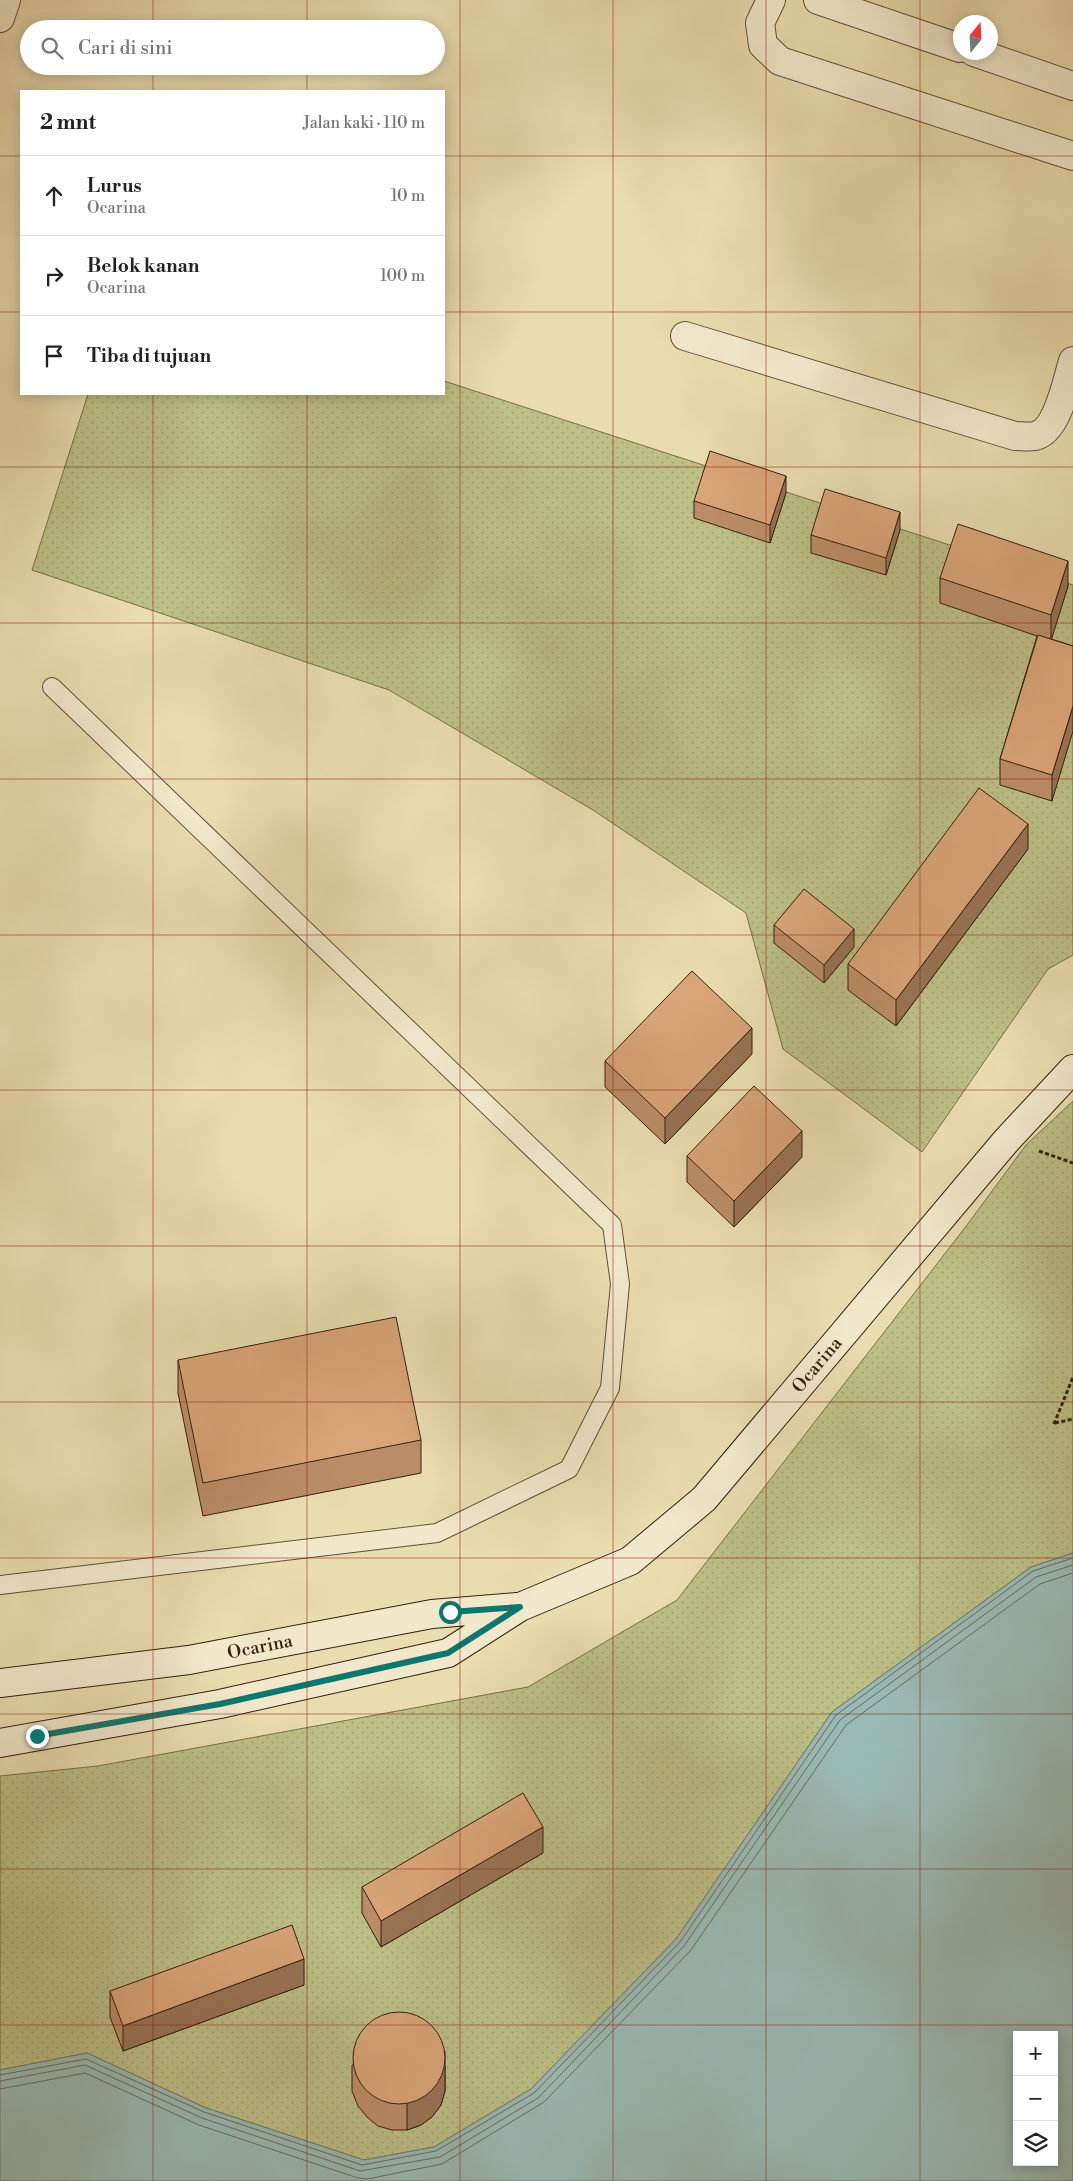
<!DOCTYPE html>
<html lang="id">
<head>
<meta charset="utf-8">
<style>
	:root { --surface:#fff; --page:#f6f6f6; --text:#222; --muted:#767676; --line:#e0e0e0 }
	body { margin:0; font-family:"Libre Bodoni",serif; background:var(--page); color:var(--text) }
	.controls { position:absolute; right:15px; bottom:15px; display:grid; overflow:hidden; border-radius:0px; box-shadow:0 2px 12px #0003 }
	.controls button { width:45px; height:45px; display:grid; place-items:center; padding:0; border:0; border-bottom:1px solid var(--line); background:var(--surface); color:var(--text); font:25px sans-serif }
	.compass { position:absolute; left:953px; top:15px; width:45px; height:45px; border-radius:50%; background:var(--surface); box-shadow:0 2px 12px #0003; rotate:18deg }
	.stop { position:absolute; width:15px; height:15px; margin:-11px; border:4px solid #0f766e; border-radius:50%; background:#fff }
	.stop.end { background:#0f766e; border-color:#fff; box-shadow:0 1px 5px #0008 }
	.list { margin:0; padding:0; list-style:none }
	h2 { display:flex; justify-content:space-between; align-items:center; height:65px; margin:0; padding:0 20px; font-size:21px }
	h2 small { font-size:16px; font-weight:400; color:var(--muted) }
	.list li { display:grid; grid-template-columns:32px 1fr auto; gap:15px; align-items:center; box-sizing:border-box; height:80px; padding:0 20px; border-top:1px solid var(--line) }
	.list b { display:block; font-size:19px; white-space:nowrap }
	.list p { margin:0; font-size:16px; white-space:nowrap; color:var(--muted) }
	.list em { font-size:16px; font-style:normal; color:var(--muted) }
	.icon { flex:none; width:28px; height:28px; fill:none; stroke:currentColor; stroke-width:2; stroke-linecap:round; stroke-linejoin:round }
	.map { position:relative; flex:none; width:1073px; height:2181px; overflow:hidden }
	.search { position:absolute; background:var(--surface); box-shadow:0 2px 12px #0003; left:20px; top:20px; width:425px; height:55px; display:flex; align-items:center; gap:12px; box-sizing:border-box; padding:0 18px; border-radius:28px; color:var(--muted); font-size:19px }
	.panel { position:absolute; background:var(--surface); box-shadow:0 2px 12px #0003; left:20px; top:90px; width:425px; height:305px; border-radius:0px }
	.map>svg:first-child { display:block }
	.park { fill:url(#park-dots); stroke:#78704a }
	.water { fill:#9ab9b4; stroke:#717c72; fill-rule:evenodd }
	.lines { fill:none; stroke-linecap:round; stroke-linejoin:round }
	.shore { stroke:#666c61; stroke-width:1 }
	.lane-casing { stroke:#604f36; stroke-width:20 }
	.street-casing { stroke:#604f36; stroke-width:30 }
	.secondary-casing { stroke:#33200e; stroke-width:30 }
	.path { stroke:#33200e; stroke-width:3; stroke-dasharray:4 2.5; stroke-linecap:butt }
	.lane { stroke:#f1e8cb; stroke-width:18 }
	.street { stroke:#f1e8cb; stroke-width:28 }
	.secondary { stroke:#f1e8cb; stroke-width:28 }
	.wall { fill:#bb8d67; stroke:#33200e }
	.shaded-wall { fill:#987354; stroke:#33200e }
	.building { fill:#d9a478; stroke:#33200e }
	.route { stroke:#0f766e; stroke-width:6 }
	.grid { fill:none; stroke:#8f2418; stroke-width:1; stroke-opacity:0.55 }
	.labels { text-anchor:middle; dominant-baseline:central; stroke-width:4; stroke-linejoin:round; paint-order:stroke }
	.street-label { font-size:18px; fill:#33200e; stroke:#f1e8cb }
</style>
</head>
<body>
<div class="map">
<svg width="1073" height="2181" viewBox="0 0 1073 2181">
	<defs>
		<pattern id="park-dots" width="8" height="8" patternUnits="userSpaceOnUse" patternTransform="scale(1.25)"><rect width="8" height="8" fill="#bcbf86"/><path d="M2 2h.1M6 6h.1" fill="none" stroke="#a2a472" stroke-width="1.8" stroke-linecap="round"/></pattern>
	</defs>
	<rect width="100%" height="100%" fill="#e9dcaf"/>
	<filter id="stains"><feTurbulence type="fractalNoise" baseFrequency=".004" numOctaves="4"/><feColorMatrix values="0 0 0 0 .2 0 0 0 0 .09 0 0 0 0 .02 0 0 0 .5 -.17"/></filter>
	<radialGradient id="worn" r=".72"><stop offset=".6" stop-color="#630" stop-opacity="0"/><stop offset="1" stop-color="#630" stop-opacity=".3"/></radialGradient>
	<path class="park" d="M444,381L1073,585V955L1048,969L922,1152L783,1049L746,913L593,810L389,690L32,570L88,394H444Z
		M1073,1101V1553L1031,1567L832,1712L676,1939L531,2089L434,2147L364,2160L206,2108L87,2053L0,2070V1776L98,1766L528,1687L677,1600L967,1225L1026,1145Z"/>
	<path class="water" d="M1073,1553V2181H0V2070L87,2053L206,2108L364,2160L434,2147L531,2089L676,1939L832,1712L1031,1567ZM1017,2035H1054V2162H1017Z"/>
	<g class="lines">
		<path class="shore" d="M0,2075L86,2059L204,2112L362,2165L436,2151L534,2093L680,1942L836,1715L1033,1571L1073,1558
			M0,2081L85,2065L202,2118L360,2171L440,2157L538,2098L684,1946L840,1720L1036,1577L1073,1565
			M0,2089L85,2073L199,2125L358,2178L367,2179L442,2164L544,2102L691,1950L846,1725L1040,1584L1073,1573"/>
		<defs>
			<path id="lane" d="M0,1585L437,1533L569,1469L610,1388L620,1284L612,1225L52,687"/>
			<path id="street" d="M771,0L760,23L763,45L780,61L1073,156
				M818,0L960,48
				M0,18L6,0
				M974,52L1073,86
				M685,336L1015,436C1021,436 1029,437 1035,436C1058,431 1067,380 1073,361"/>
			<path id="secondary" d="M0,1683L189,1660L432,1614L517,1607
				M0,1743L220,1704L448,1653L520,1607L630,1561L704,1499L1006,1141L1073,1069"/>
		</defs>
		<use href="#lane" class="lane-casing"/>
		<use href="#street" class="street-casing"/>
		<use href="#secondary" class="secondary-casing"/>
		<path class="path" d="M1039,1151L1073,1163
			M1055,1423L1073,1419
			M1054,1424L1073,1377"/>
		<use href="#lane" class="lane"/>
		<use href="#street" class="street"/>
		<use href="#secondary" class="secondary"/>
	</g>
	<path class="wall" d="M786,493L770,543L694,518V501Z
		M900,530L886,575L811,553V535Z
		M940,578L1068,586L1051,639L1073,646L1052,801L1000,785V759L1037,636L940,603Z
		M1028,849L896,1026L848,990V964Z
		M774,925L854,947L824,983L774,943Z
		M752,1054L665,1144L605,1087V1061Z
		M687,1156L802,1157L734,1227L687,1182Z
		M178,1360L421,1440V1473L203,1516L178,1393Z
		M543,1853L381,1947L362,1913V1887Z
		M304,1985L123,2051L110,2017V1991Z
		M445,2051V2091L441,2105L432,2117L421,2125L407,2130H392L378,2126L367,2117L358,2106L352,2091V2065Z"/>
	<path class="shaded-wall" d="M786,476V493L770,543V525Z
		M900,512V530L886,575V558Z
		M1068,561V586L1051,641V615Z
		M1073,706V731L1052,801V775Z
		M1028,824V849L896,1026V1000Z
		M854,929V947L824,983V965Z
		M752,1028V1054L665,1144V1118Z
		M802,1131V1157L734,1227V1201Z
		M543,1827V1853L381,1947V1921Z
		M304,1959V1985L123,2051V2026Z
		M445,2065V2091L441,2105L432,2117L421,2125L407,2130V2104Z"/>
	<path class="building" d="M710,451L786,476L770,525L694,501Z
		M825,489L900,512L886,558L811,535Z
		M958,524L1068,561L1051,615L940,578Z
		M1038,635L1073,646V706L1052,775L1000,759Z
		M979,788L1028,824L896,1000L848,964Z
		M804,889L854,929L824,965L774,925Z
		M692,971L752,1028L665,1118L605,1061Z
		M754,1086L802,1131L734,1201L687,1156Z
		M396,1317L421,1440L203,1483L178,1360Z
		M523,1793L543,1827L381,1921L362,1887Z
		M292,1925L304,1959L123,2026L110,1991Z
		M353 2058a46 46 0 1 1 92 0a46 46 0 1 1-92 0Z"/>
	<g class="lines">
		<path class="route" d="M37,1736L220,1704L448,1653L520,1607L450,1612"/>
	</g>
	<path class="grid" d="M153,0V29M307,0V29M460,0V2181M613,0V2181M766,0V2181M920,0V2181M153,66V91M307,66V91M0,156H21M444,156H1073M0,312H21M444,312H1073M153,394V2181M307,394V2181M0,467H1073M0,623H1073M0,779H1073M0,935H1073M0,1090H1073M0,1246H1073M0,1402H1073M0,1558H1073M0,1714H1073M0,1869H1073M0,2025H1073"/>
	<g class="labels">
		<g class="street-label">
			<text transform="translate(817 1365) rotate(-50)">Ocarina</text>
			<text transform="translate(260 1647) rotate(-11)">Ocarina</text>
		</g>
	</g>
	<rect width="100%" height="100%" filter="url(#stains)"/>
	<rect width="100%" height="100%" fill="url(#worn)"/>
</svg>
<div class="controls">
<button>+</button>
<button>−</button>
<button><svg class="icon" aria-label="layers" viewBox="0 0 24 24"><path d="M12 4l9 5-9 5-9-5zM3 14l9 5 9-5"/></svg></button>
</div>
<svg class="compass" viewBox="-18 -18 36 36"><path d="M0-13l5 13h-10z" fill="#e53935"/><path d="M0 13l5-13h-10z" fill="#767676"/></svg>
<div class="stop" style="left:450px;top:1612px"></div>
<div class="stop end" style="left:37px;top:1736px"></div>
<div class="search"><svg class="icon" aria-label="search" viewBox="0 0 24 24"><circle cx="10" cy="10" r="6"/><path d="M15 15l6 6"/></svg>Cari di sini</div>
<section class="panel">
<h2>2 mnt<small>Jalan kaki · 110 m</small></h2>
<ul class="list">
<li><svg class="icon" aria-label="ahead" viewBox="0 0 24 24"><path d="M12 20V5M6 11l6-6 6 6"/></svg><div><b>Lurus</b><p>Ocarina</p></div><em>10 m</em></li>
<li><svg class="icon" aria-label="right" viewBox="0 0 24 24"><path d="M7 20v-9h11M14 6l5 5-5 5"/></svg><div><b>Belok kanan</b><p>Ocarina</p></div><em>100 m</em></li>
<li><svg class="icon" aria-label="arrive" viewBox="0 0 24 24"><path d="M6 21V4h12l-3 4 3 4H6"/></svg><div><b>Tiba di tujuan</b></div></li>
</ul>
</section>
</div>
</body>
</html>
